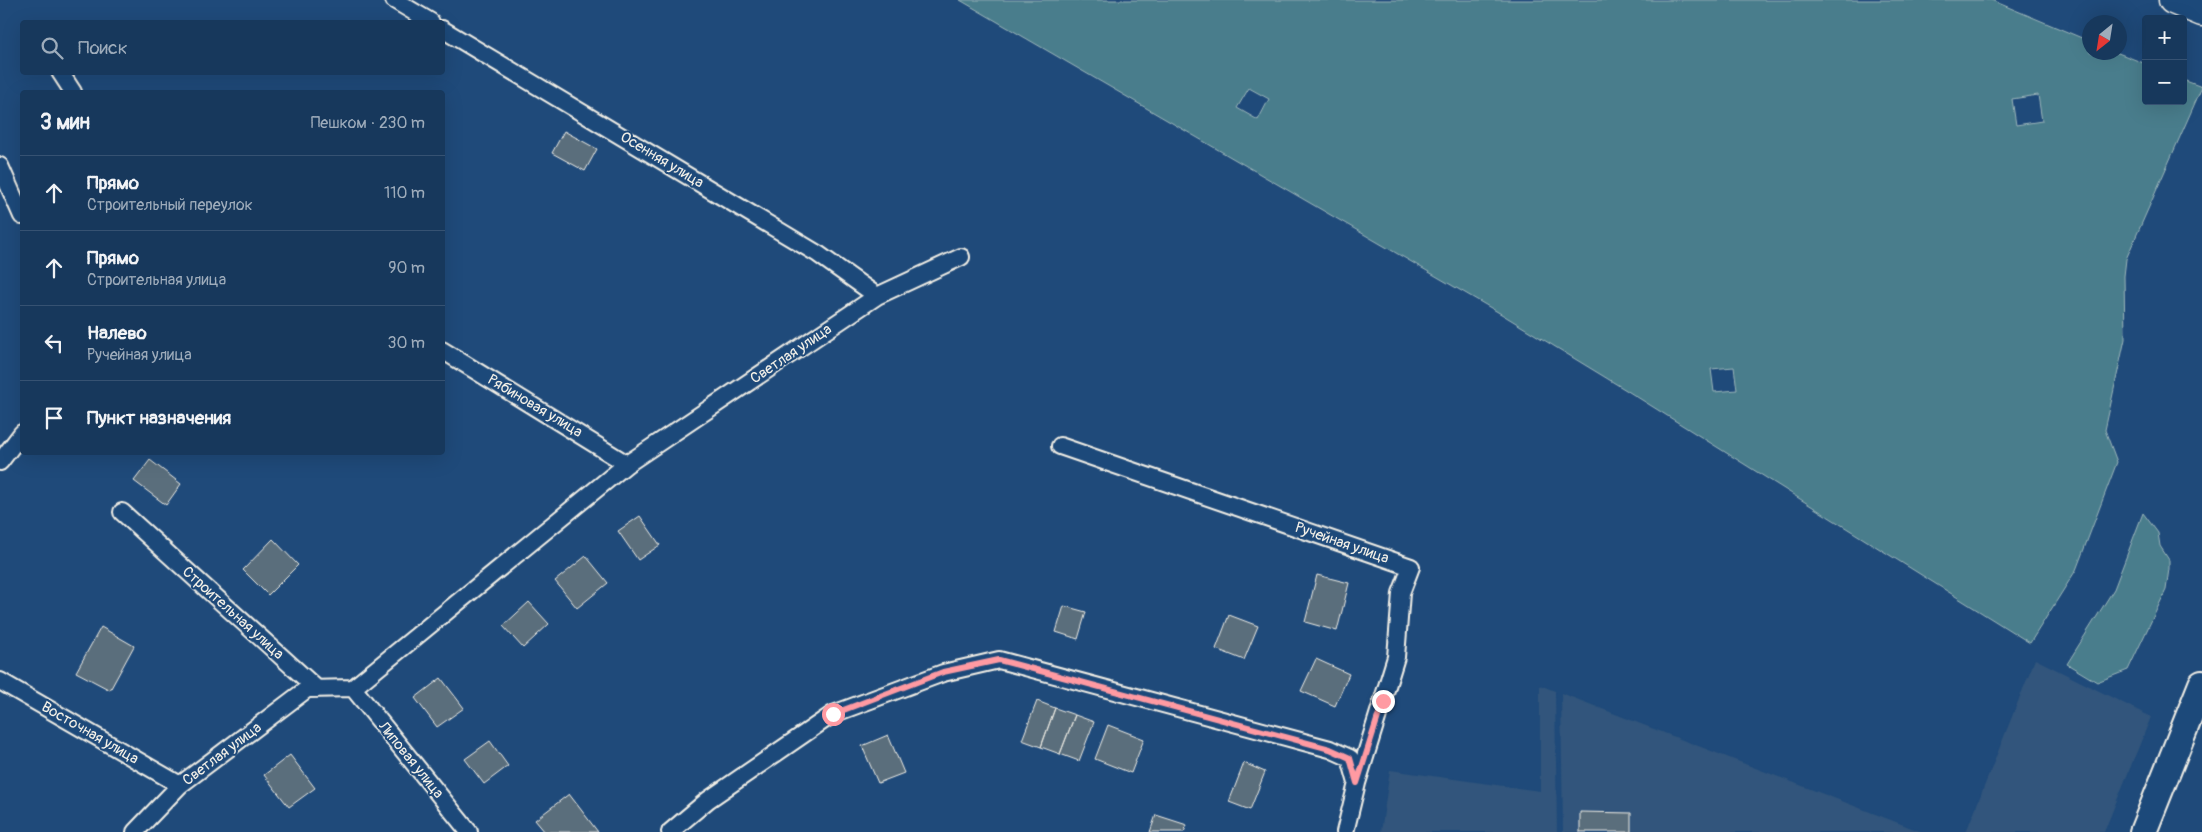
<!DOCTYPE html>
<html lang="ru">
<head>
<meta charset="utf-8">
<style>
	:root { --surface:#17385c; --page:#244365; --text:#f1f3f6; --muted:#9eacbb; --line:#365272 }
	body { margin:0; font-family:Pangolin,sans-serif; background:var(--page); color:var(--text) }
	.controls { position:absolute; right:15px; top:15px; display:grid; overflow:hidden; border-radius:5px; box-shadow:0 5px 20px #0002 }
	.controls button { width:45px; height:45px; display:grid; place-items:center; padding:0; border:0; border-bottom:1px solid var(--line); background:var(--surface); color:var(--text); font:25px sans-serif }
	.compass { position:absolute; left:2082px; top:15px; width:45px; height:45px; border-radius:50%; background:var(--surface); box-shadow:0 5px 20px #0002; rotate:210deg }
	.stop { position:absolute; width:15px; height:15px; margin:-11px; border:4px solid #ff9aa2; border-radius:50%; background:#fff }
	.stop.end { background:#ff9aa2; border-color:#fff; box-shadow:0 1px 5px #0008 }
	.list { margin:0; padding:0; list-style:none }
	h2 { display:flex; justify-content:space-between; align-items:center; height:65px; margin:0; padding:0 20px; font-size:21px }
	h2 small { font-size:16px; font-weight:400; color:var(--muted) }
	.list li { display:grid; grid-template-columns:32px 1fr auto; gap:15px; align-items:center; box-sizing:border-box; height:75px; padding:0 20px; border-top:1px solid var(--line) }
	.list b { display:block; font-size:19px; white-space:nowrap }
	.list p { margin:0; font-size:16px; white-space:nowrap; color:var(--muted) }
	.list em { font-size:16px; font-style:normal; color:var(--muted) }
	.icon { flex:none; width:28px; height:28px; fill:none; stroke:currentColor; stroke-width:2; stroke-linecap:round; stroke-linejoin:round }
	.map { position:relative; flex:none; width:2202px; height:832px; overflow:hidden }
	.search { position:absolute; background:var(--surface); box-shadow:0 5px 20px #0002; left:20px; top:20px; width:425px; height:55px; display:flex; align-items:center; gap:12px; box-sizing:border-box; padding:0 18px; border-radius:5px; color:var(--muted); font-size:19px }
	.panel { position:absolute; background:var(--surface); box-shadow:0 5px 20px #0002; left:20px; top:90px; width:425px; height:365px; border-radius:5px }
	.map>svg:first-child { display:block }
	.built { fill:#31557b }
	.green { fill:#487d8c; stroke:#9eb7ba; fill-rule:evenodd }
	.building { fill:#5a6e7c; stroke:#f4f1e8 }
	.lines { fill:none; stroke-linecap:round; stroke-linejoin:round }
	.minor-casing { stroke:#f4f1e8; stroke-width:20 }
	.primary-casing { stroke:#f4f1e8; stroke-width:30 }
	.trunk-casing { stroke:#f4f1e8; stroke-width:31 }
	.minor { stroke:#1f4a7a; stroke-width:16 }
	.primary { stroke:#1f4a7a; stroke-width:26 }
	.trunk { stroke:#1f4a7a; stroke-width:28 }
	.route { stroke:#ff9aa2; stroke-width:6 }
	.labels { text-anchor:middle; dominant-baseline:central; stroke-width:4; stroke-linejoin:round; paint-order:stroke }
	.street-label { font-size:15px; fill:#f4f1e8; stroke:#1f4a7a }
</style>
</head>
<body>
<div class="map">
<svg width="2202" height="832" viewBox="0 0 2202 832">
	<rect width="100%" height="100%" fill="#1f4a7a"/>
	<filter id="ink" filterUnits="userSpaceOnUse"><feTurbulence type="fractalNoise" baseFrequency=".02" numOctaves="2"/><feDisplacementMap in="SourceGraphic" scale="10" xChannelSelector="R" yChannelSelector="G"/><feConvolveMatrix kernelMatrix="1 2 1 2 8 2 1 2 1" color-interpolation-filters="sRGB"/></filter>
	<g filter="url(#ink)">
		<path class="built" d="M2035,659L2151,717L2104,832H1966Z
			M1540,685L1555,691L1557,832H1381L1390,770L1540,791Z
			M1561,693L1641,724L1922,832H1563Z"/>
		<path class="green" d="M960,0H1991L2089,41L2090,52L2118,53L2146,64V101H2183V80L2202,87L2126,259L2124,276L2125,339L2105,430L2117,462L2076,570L2030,643L1626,390L1503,315ZM1249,88L1269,99L1258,120L1237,108ZM2038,95L2042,121L2016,125L2012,99ZM1734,367L1737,390L1714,392L1711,369Z
			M2143,513L2158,533L2160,546L2169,560V569L2166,590L2128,670L2097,682L2067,664L2114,589Z"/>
		<path class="building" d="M564,131L597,149L585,171L552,153Z
			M150,460L181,484L166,505L134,481Z
			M640,516L660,545L638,560L618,531Z
			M273,539L298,565L268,595L243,570Z
			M586,556L608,583L577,608L555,581Z
			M1317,575L1349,583L1337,631L1305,622Z
			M529,602L549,624L523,648L503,626Z
			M1064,606L1086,612L1078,639L1056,632Z
			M1229,615L1258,626L1244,660L1216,649Z
			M101,627L134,646L110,690L76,672Z
			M1316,659L1349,674L1335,706L1301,691Z
			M441,678L464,708L437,727L415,698Z
			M1037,701L1055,708L1041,747L1022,740Z
			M1055,708L1075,715L1060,754L1041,747Z
			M1075,715L1094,722L1079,761L1060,754Z
			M1108,725L1144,739L1131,773L1095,759Z
			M888,735L904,773L878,783L862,746Z
			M490,741L508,766L484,784L465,759Z
			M290,755L315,788L289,807L264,775Z
			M1244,763L1265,772L1250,810L1229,802Z
			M569,794L598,832H545L535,820Z
			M1580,812L1631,813V832H1580Z
			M1156,815L1187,825L1184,832H1150Z"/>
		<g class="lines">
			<defs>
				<path id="minor" d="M394,0L431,22
					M442,29L818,254L877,296
					M60,72L73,92
					M0,166L22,216
					M442,350L627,464
					M1060,446L1411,567L1401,593L1396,657L1357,783
					M0,462L22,433
					M122,512L317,689
					M0,681L180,785
					M353,688L627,464L877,296L961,257
					M353,688L469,832
					M135,832L180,785L307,689L353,688
					M670,832L708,800L833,714L943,673L999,660L1330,749L1350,758L1357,783L1345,832"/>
				<path id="primary" d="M2143,832L2202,684"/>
				<path id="trunk" d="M2173,0L2202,12"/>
			</defs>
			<use href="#minor" class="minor-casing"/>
			<use href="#primary" class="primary-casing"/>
			<use href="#trunk" class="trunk-casing"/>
			<use href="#minor" class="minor"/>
			<use href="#primary" class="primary"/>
			<use href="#trunk" class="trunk"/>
		</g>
	</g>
	<g class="lines" filter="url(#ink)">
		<path class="route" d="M833,714L943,672L999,660L1330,749L1350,758L1357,783L1383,701"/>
	</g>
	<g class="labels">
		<g class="street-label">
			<text transform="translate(662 160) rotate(31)">Осенняя улица</text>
			<text transform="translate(791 354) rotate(-34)">Светлая улица</text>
			<text transform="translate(535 406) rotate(31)">Рябиновая улица</text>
			<text transform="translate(1342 543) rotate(19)">Ручейная улица</text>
			<text transform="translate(233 613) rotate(42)">Строительная улица</text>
			<text transform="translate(90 733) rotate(30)">Восточная улица</text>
			<text transform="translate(222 754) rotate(-37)">Светлая улица</text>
			<text transform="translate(411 760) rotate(51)">Липовая улица</text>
		</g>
	</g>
</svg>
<div class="controls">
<button>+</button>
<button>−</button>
</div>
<svg class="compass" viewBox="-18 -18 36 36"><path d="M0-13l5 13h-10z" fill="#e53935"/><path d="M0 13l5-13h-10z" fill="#9eacbb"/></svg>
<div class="stop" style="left:833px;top:714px"></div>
<div class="stop end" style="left:1383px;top:701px"></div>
<div class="search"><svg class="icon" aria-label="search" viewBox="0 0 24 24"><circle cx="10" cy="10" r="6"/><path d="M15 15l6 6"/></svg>Поиск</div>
<section class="panel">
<h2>3 мин<small>Пешком · 230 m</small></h2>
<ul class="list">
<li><svg class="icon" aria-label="ahead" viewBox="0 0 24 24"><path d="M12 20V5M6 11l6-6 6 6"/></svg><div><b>Прямо</b><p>Строительный переулок</p></div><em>110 m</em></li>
<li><svg class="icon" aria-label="ahead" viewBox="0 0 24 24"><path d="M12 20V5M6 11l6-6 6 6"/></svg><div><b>Прямо</b><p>Строительная улица</p></div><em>90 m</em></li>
<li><svg class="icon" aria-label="left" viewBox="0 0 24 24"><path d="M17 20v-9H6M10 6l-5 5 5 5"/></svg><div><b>Налево</b><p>Ручейная улица</p></div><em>30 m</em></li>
<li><svg class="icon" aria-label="arrive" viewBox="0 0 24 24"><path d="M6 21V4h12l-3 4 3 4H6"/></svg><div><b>Пункт назначения</b></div></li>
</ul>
</section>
</div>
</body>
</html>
